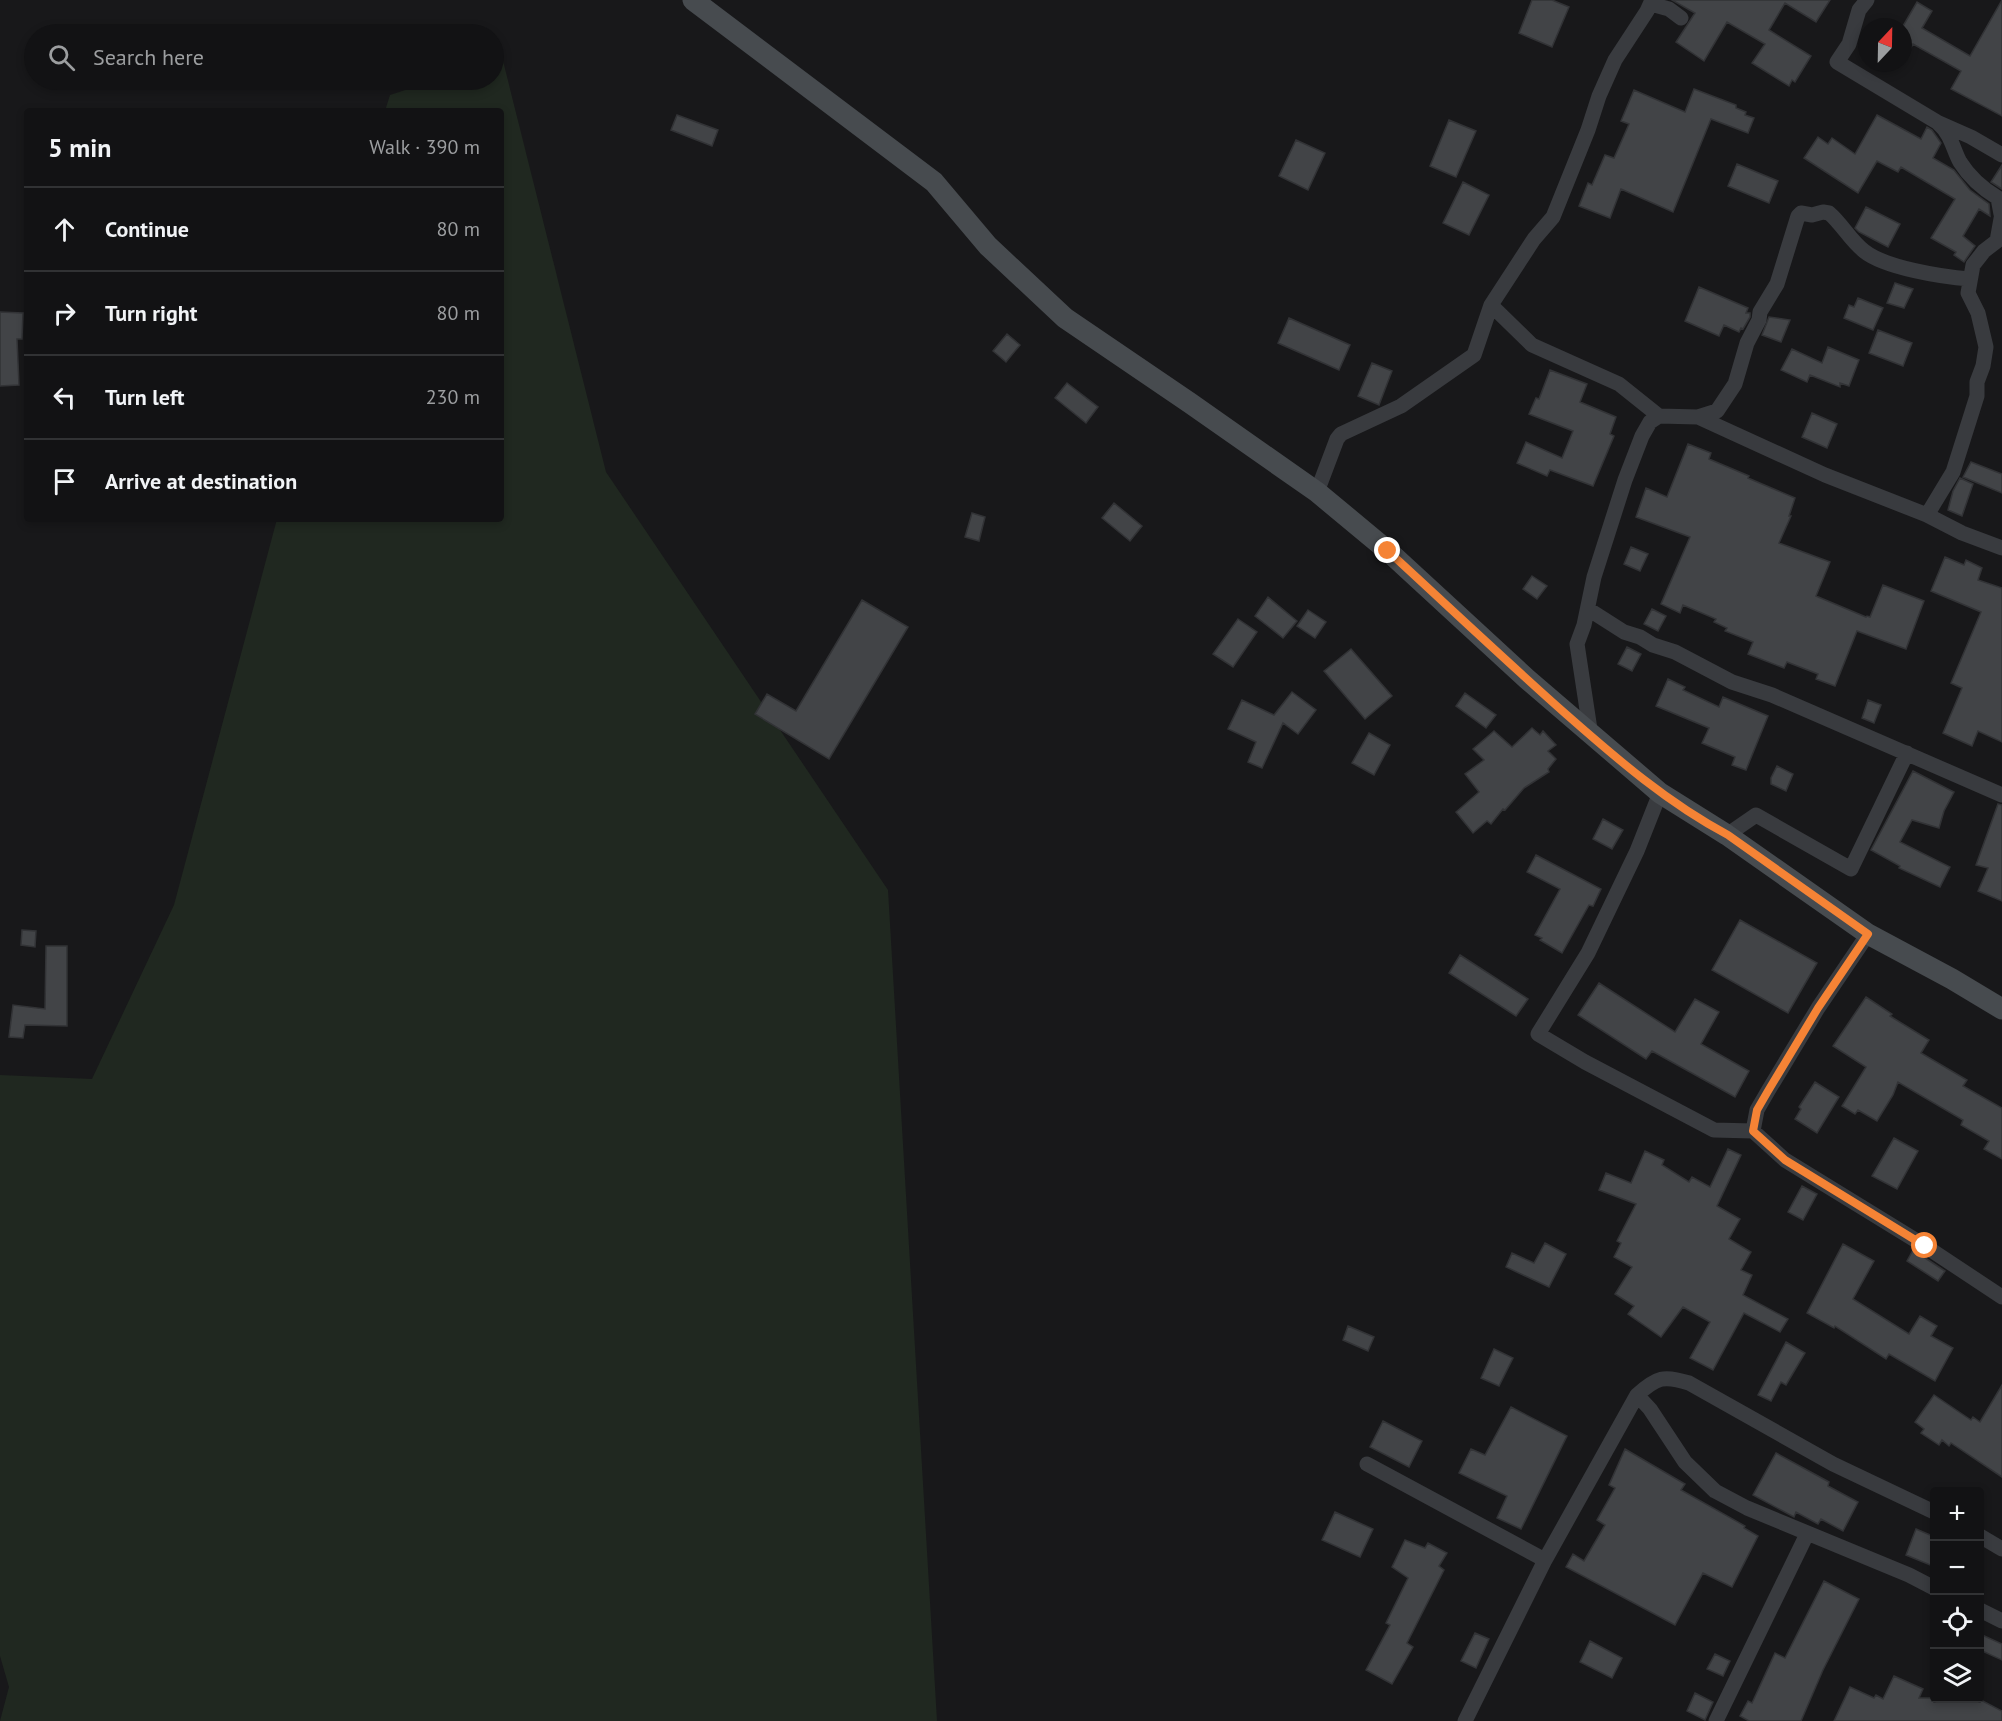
<!DOCTYPE html>
<html lang="en">
<head>
<meta charset="utf-8">
<style>
	:root { --surface:#121214; --page:#1f2022; --text:#f1f3f6; --muted:#9c9ea0; --line:#313234 }
	body { margin:0; font-family:"PT Sans",sans-serif; background:var(--page); color:var(--text) }
	.controls { position:absolute; right:18px; bottom:18px; display:grid; overflow:hidden; border-radius:6px; box-shadow:0 3px 9px #0003 }
	.controls button { width:54px; height:54px; display:grid; place-items:center; padding:0; border:0; border-bottom:2px solid var(--line); background:var(--surface); color:var(--text); font:30px sans-serif }
	.compass { position:absolute; left:1858px; top:18px; width:54px; height:54px; border-radius:50%; background:var(--surface); box-shadow:0 3px 9px #0003; rotate:22deg }
	.stop { position:absolute; width:18px; height:18px; margin:-14px; border:4px solid #f58335; border-radius:50%; background:#fff }
	.stop.end { background:#f58335; border-color:#fff; box-shadow:0 2px 6px #0008 }
	.list { margin:0; padding:0; list-style:none }
	h2 { display:flex; justify-content:space-between; align-items:center; height:78px; margin:0; padding:0 24px; font-size:26px }
	h2 small { font-size:20px; font-weight:400; color:var(--muted) }
	.list li { display:grid; grid-template-columns:39px 1fr auto; gap:18px; align-items:center; box-sizing:border-box; height:84px; padding:0 24px; border-top:2px solid var(--line) }
	.list b { display:block; font-size:22px; white-space:nowrap }
	.list em { font-size:20px; font-style:normal; color:var(--muted) }
	.icon { flex:none; width:33px; height:33px; fill:none; stroke:currentColor; stroke-width:2; stroke-linecap:round; stroke-linejoin:round }
	.map { position:relative; flex:none; width:2002px; height:1721px; overflow:hidden }
	.search { position:absolute; background:var(--surface); box-shadow:0 3px 9px #0003; left:24px; top:24px; width:480px; height:66px; display:flex; align-items:center; gap:15px; box-sizing:border-box; padding:0 21px; border-radius:33px; color:var(--muted); font-size:22px }
	.panel { position:absolute; background:var(--surface); box-shadow:0 3px 9px #0003; left:24px; top:108px; width:480px; height:414px; border-radius:6px }
	.map>svg:first-child { display:block }
	.green { fill:#202820 }
	.building { fill:#424447; stroke:#323336; stroke-width:1.5 }
	.lines { fill:none; stroke-linecap:round; stroke-linejoin:round }
	.street { stroke:#393b3f; stroke-width:15 }
	.secondary { stroke:#474b4f; stroke-width:21 }
	.route { stroke:#f58335; stroke-width:8 }
</style>
</head>
<body>
<div class="map">
<svg width="2002" height="1721" viewBox="0 0 2002 1721">
	<rect width="100%" height="100%" fill="#18181a"/>
	<path class="green" d="M502,57L606,472L888,890L937,1721H0L9,1687L0,1656V1075L92,1079L174,905L277,519H501V111H385L390,95L436,80H494V60Z"/>
	<path class="building" d="M1532,0H1552L1569,7L1552,47L1519,33Z
		M1672,0H1830L1816,22L1785,3L1769,30L1811,56L1795,82L1792,80L1789,86L1752,63L1765,44L1727,22L1704,61L1676,42L1695,13Z
		M2002,0V116L1951,89L1961,71L1913,44L1903,61V26L1917,2L1932,11L1922,28L1970,56Z
		M1694,89L1736,105V108L1746,112L1745,115L1754,118L1748,133L1711,119L1673,212L1621,189L1610,218L1579,206L1588,183L1592,185L1605,155L1614,158L1629,124L1621,121L1634,90L1685,112Z
		M677,115L718,130L712,146L671,130Z
		M1877,115L1921,139L1927,127L1932,130L1941,143L1933,158L1954,170L1970,190L1989,204L1990,216L1979,209L1963,236L1975,246L1964,262L1954,255L1956,252L1931,238L1955,199L1901,167L1898,172L1877,161L1858,193L1804,158L1818,137L1828,144L1832,138L1855,154Z
		M1449,120L1476,131L1456,177L1430,166Z
		M1296,140L1325,153L1308,190L1279,176Z
		M1737,164L1778,181L1769,203L1728,186Z
		M2002,165V189L1991,182Z
		M1463,182L1489,195L1469,235L1443,223Z
		M1866,207L1900,224L1888,247L1859,232L1855,228Z
		M1895,283L1913,289L1904,308L1887,303Z
		M1699,287L1748,308L1746,313H1750V317L1743,329L1741,328L1739,332L1724,325L1719,336L1685,321Z
		M1858,298L1883,308L1873,330L1844,318L1849,305L1854,307Z
		M0,312L23,313L22,339H17L19,385L0,386Z
		M1769,317L1790,320L1781,342L1762,335Z
		M1289,318L1350,345L1339,370L1278,343Z
		M1878,330L1912,343L1903,366L1869,353Z
		M1007,334L1020,345L1006,362L993,351Z
		M1828,347L1859,360L1849,386L1840,383V387L1810,375L1807,382L1781,370L1792,349L1822,363Z
		M1372,363L1392,371L1379,405L1358,396Z
		M1550,370L1587,384L1580,402L1616,417L1610,434L1614,436L1593,486L1550,470L1547,476L1517,463L1526,442L1562,458L1573,431L1529,414L1536,398L1539,399Z
		M1067,383L1098,407L1086,423L1055,398Z
		M1812,413L1837,424L1827,448L1802,437Z
		M1688,444L1711,453L1709,459L1749,476L1748,478L1795,498L1789,516H1791L1779,543L1830,562L1816,596L1866,617L1867,616L1870,617L1883,585L1924,601L1906,649L1857,631L1835,686L1816,679L1818,674L1787,662L1784,668L1748,654L1753,642L1725,631L1727,628L1714,622L1716,619L1683,605L1680,613L1661,604L1690,537L1636,517L1646,488L1667,497Z
		M1971,462L2002,474V493L1963,477Z
		M1960,478L1973,484L1962,516L1948,510L1953,491Z
		M1114,503L1142,526L1130,541L1102,518Z
		M972,513L985,517L979,541L965,537Z
		M1631,547L1648,554L1640,571L1624,564Z
		M1945,557L1964,565L1966,560L1982,568L1978,580L2002,588V742L1978,731L1972,746L1943,733L1962,688L1951,683L1981,612L1931,591Z
		M1532,576L1547,586L1537,599L1523,589Z
		M1268,597L1297,621L1283,638L1255,616Z
		M862,600L908,627L829,759L755,714L767,694L796,711Z
		M1652,609L1666,616L1658,631L1644,624Z
		M1308,610L1326,622L1315,638L1297,626Z
		M1238,619L1257,632L1233,667L1213,654Z
		M1627,647L1641,654L1632,671L1618,664Z
		M1351,649L1392,696L1365,719L1324,671Z
		M1668,679L1685,687L1683,690L1719,707L1723,697L1768,716L1746,770L1732,765L1735,757L1702,743L1709,728L1656,706Z
		M1292,692L1316,710L1298,734L1283,723L1262,768L1248,762L1256,742L1228,729L1242,700L1274,715Z
		M1465,693L1496,715L1486,728L1456,706Z
		M1868,700L1881,705L1874,723L1862,718Z
		M1532,728L1540,735L1543,731L1556,745L1548,751L1556,759L1548,769L1549,772L1524,788L1505,810L1503,809L1491,824L1487,821L1473,833L1456,812L1479,792L1465,774L1484,760L1473,749L1494,731L1512,747Z
		M1369,733L1390,745L1374,775L1352,763Z
		M1777,766L1793,774L1786,791L1771,784V778Z
		M1913,771L1954,792L1944,811L1939,828L1912,820L1900,842L1950,867L1940,887L1899,868L1900,866L1871,850Z
		M1998,804L2002,805V901L1978,891L1988,868L1976,865Z
		M1603,819L1623,830L1612,849L1593,839Z
		M1536,855L1601,889L1593,906L1589,905L1562,953L1540,940L1542,938L1535,935L1560,889L1527,872Z
		M1740,920L1817,963L1788,1013L1712,970Z
		M22,930L36,931L35,947L21,945Z
		M46,946H67V1026L25,1025L23,1038L9,1037L13,1005L45,1009Z
		M1460,955L1528,999L1516,1016L1449,973Z
		M1599,983L1675,1032L1695,999L1719,1012L1701,1044L1749,1071L1735,1097L1652,1051L1646,1059L1578,1015Z
		M1866,997L1892,1014L1890,1016L1929,1040L1921,1053L1967,1080L1963,1086L2002,1108V1159L1984,1149L1989,1141L1961,1125L1963,1120L1898,1082L1893,1095L1877,1121L1858,1110L1855,1114L1842,1106L1866,1067L1833,1046Z
		M1815,1082L1839,1097L1817,1133L1795,1119L1801,1109L1799,1107Z
		M1894,1138L1918,1151L1897,1189L1872,1176Z
		M1728,1149L1741,1155L1717,1206L1740,1219L1729,1239L1751,1252L1741,1270L1752,1275L1743,1295L1788,1319L1780,1332L1744,1313L1713,1370L1690,1358L1710,1322L1683,1307L1661,1337L1628,1314L1634,1306L1615,1294L1632,1267L1614,1257L1621,1243L1617,1241L1636,1204L1599,1190L1606,1173L1631,1183L1645,1151L1664,1160L1662,1165L1689,1182L1692,1177L1710,1187Z
		M1802,1186L1817,1194L1803,1220L1788,1212Z
		M1545,1243L1566,1254L1549,1287L1506,1267L1512,1253L1534,1263Z
		M1843,1244L1874,1261L1853,1299L1909,1334L1920,1316L1937,1326L1931,1336L1953,1348L1935,1381L1889,1354L1886,1359L1835,1326L1834,1328L1807,1313Z
		M1913,1250L1945,1271L1938,1281L1907,1261Z
		M1348,1326L1374,1337L1368,1351L1343,1340Z
		M1786,1342L1805,1353L1786,1385L1781,1382L1771,1401L1758,1395Z
		M1494,1349L1513,1358L1499,1386L1481,1378Z
		M2002,1385V1477L1951,1443L1949,1446L1942,1440L1939,1445L1921,1433L1924,1429L1915,1422L1934,1395L1971,1420L1973,1417L1980,1422Z
		M1511,1407L1567,1436L1521,1529L1497,1518L1507,1496L1459,1473L1471,1449L1485,1455Z
		M1383,1421L1422,1441L1409,1467L1370,1447Z
		M1625,1449L1685,1484L1681,1490L1745,1526L1744,1528L1758,1536L1732,1587L1703,1573L1675,1625L1566,1567L1573,1554L1584,1561L1605,1525L1597,1520L1615,1488L1609,1485Z
		M1776,1453L1829,1482L1828,1486L1858,1502L1843,1531L1821,1519L1818,1524L1796,1512L1794,1517L1753,1495Z
		M1335,1512L1373,1529L1360,1557L1322,1540Z
		M1916,1529L1935,1537V1567L1906,1555Z
		M1405,1540L1425,1548L1428,1543L1447,1553L1439,1566L1444,1570L1407,1643L1413,1647L1392,1684L1366,1670L1390,1625L1386,1623L1408,1578L1392,1567Z
		M1824,1581L1859,1599L1823,1670L1801,1721H1749L1740,1716L1748,1701L1752,1703L1775,1653L1785,1658Z
		M1475,1633L1489,1639L1476,1668L1461,1661Z
		M1980,1634L2002,1644V1660L1980,1650Z
		M1590,1641L1622,1658L1612,1678L1580,1662Z
		M1715,1654L1730,1661L1723,1676L1707,1669Z
		M1894,1676L1923,1689L1919,1698H1977L2002,1711V1721H1834L1850,1687L1874,1698L1876,1695L1883,1699Z
		M1695,1693L1713,1702L1705,1720L1687,1711Z"/>
	<g class="lines">
		<path class="street" d="M1867,0L1859,10L1849,44L1837,62L1937,122L1971,137L2002,155
			M1651,4L1669,9L1681,18
			M1939,124C1951,134 1953,149 1960,162C1970,178 1983,189 1998,198L2001,214
			M2002,213L1997,241L1984,251L1973,265L1968,293L1978,313L1986,347L1983,366L1977,382V396L1953,472L1927,515L1962,533L2002,548
			M1491,305L1532,345L1619,384L1659,416
			M1698,417L1825,475L1927,515
			M1317,492L1337,439L1341,434L1401,406L1474,355L1491,305L1534,239L1553,217L1588,130L1599,96L1615,60L1647,11L1652,0
			M1588,609L1624,632L1640,637L1653,645L1675,652L1732,682L1772,695L2002,795
			M1591,736L1577,644L1584,625L1594,577L1625,480L1642,436L1650,422L1659,416L1698,417L1717,411L1735,384L1747,343L1759,320L1760,312L1777,284L1798,216L1801,213L1812,215L1823,212L1829,213C1842,224 1850,240 1864,251C1885,268 1943,277 1970,279
			M1660,793L1637,851L1588,953L1538,1034L1585,1062L1714,1130L1753,1131
			M1727,835L1756,815L1851,869L1907,753
			M1868,934L1818,1008L1768,1091L1757,1110L1753,1131L1785,1160L1925,1246L2002,1297
			M1637,1395L1650,1409L1685,1462L1715,1491L1747,1508L1909,1575L1934,1588
			M1367,1464L1545,1560
			M1980,1536L2002,1549
			M1980,1610L2002,1621
			M1465,1721L1545,1560L1637,1395C1657,1377 1664,1375 1689,1383L1833,1464L1934,1512
			M1716,1721L1807,1534"/>
		<path class="secondary" d="M693,0L934,182L988,246L1065,318L1190,403L1317,492L1388,551L1527,679L1660,793L1727,835L1868,934L1952,979L2002,1009"/>
	</g>
	<g class="lines">
		<path class="route" d="M1388,551C1448,606 1506,661 1567,715C1617,759 1668,803 1728,835L1868,934L1818,1008L1768,1091L1757,1110L1753,1131L1785,1160L1925,1246"/>
	</g>
</svg>
<div class="controls">
<button>+</button>
<button>−</button>
<button><svg class="icon" aria-label="locate" viewBox="0 0 24 24"><circle cx="12" cy="12" r="6"/><path d="M12 2v4M12 18v4M2 12h4M18 12h4"/></svg></button>
<button><svg class="icon" aria-label="layers" viewBox="0 0 24 24"><path d="M12 4l9 5-9 5-9-5zM3 14l9 5 9-5"/></svg></button>
</div>
<svg class="compass" viewBox="-18 -18 36 36"><path d="M0-13l5 13h-10z" fill="#e53935"/><path d="M0 13l5-13h-10z" fill="#9c9ea0"/></svg>
<div class="stop" style="left:1925px;top:1246px"></div>
<div class="stop end" style="left:1388px;top:551px"></div>
<div class="search"><svg class="icon" aria-label="search" viewBox="0 0 24 24"><circle cx="10" cy="10" r="6"/><path d="M15 15l6 6"/></svg>Search here</div>
<section class="panel">
<h2>5 min<small>Walk · 390 m</small></h2>
<ul class="list">
<li><svg class="icon" aria-label="ahead" viewBox="0 0 24 24"><path d="M12 20V5M6 11l6-6 6 6"/></svg><div><b>Continue</b></div><em>80 m</em></li>
<li><svg class="icon" aria-label="right" viewBox="0 0 24 24"><path d="M7 20v-9h11M14 6l5 5-5 5"/></svg><div><b>Turn right</b></div><em>80 m</em></li>
<li><svg class="icon" aria-label="left" viewBox="0 0 24 24"><path d="M17 20v-9H6M10 6l-5 5 5 5"/></svg><div><b>Turn left</b></div><em>230 m</em></li>
<li><svg class="icon" aria-label="arrive" viewBox="0 0 24 24"><path d="M6 21V4h12l-3 4 3 4H6"/></svg><div><b>Arrive at destination</b></div></li>
</ul>
</section>
</div>
</body>
</html>
